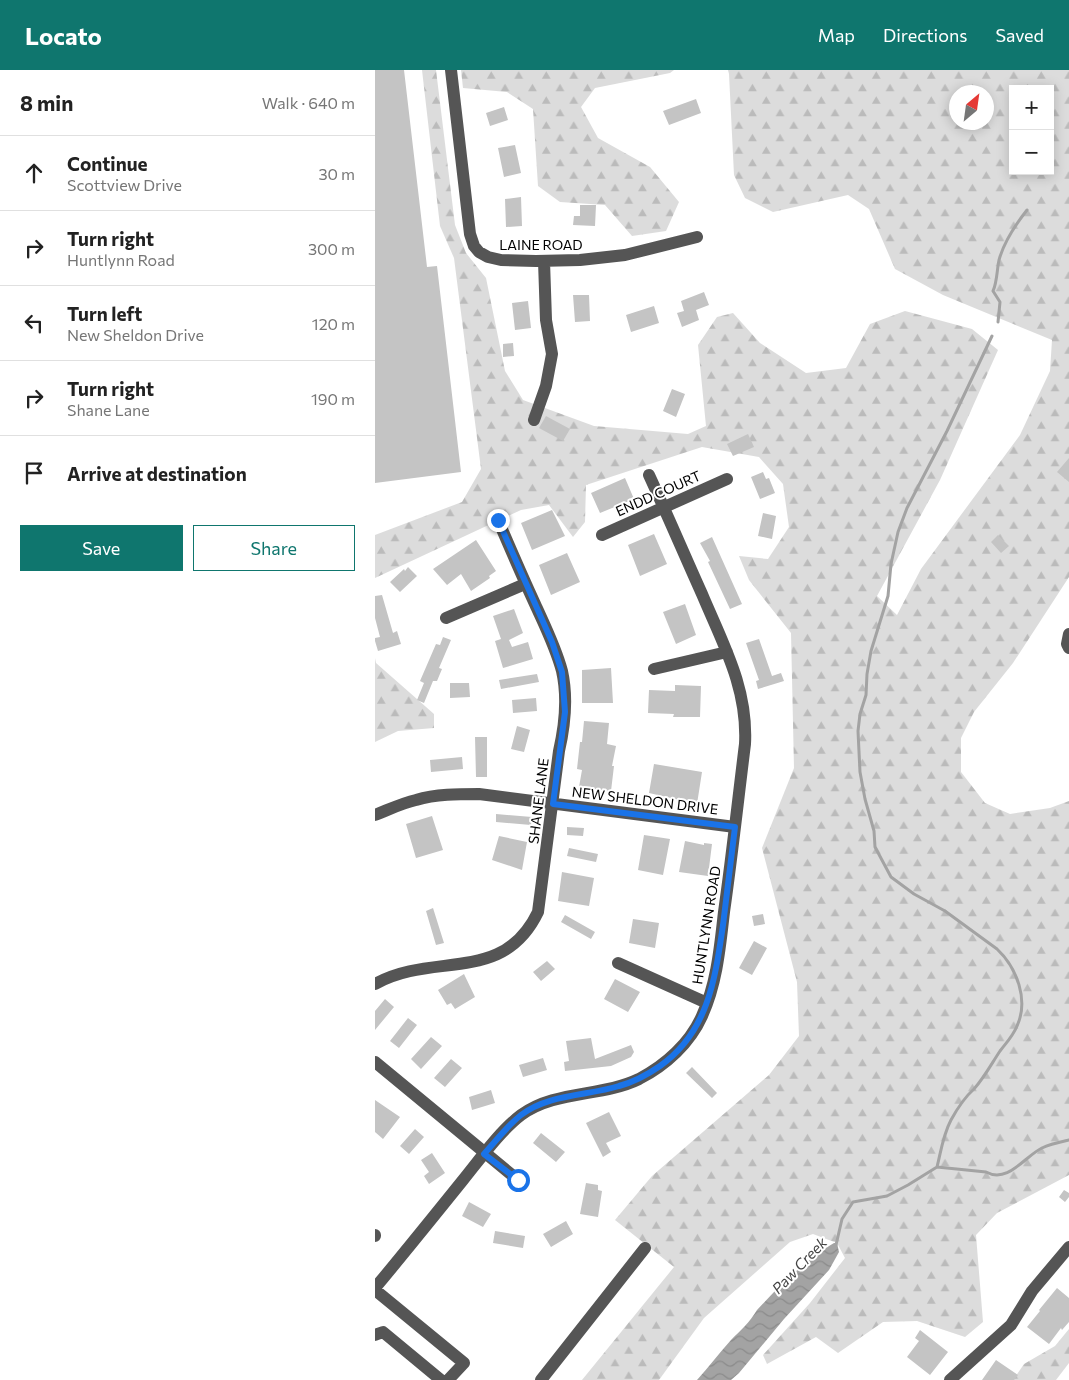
<!DOCTYPE html>
<html lang="en">
<head>
<meta charset="utf-8">
<style>
	:root { --surface:#fff; --page:#f2f2f2; --text:#222; --muted:#767676; --line:#e0e0e0; --accent:#0f766e }
	body { margin:0; font-family:Commissioner,sans-serif; background:var(--page); color:var(--text) }
	.controls { position:absolute; right:15px; top:15px; display:grid; overflow:hidden; border-radius:0px; box-shadow:0 2px 12px #0003 }
	.controls button { width:45px; height:45px; display:grid; place-items:center; padding:0; border:0; border-bottom:1px solid var(--line); background:var(--surface); color:var(--text); font:25px sans-serif }
	.compass { position:absolute; left:574px; top:15px; width:45px; height:45px; border-radius:50%; background:var(--surface); box-shadow:0 2px 12px #0003; rotate:29deg }
	.stop { position:absolute; width:15px; height:15px; margin:-11px; border:4px solid #1a73e8; border-radius:50%; background:#fff }
	.stop.end { background:#1a73e8; border-color:#fff; box-shadow:0 1px 5px #0008 }
	.list { margin:0; padding:0; list-style:none }
	h2 { display:flex; justify-content:space-between; align-items:center; height:65px; margin:0; padding:0 20px; font-size:21px }
	h2 small { font-size:16px; font-weight:400; color:var(--muted) }
	.list li { display:grid; grid-template-columns:32px 1fr auto; gap:15px; align-items:center; box-sizing:border-box; height:75px; padding:0 20px; border-top:1px solid var(--line) }
	.list b { display:block; font-size:19px; white-space:nowrap }
	.list p { margin:0; font-size:16px; white-space:nowrap; color:var(--muted) }
	.list em { font-size:16px; font-style:normal; color:var(--muted) }
	.actions { display:flex; gap:10px; padding:15px 20px }
	.actions a { flex:1; padding:11px 0; border:1px solid var(--accent); border-radius:0px; text-align:center; font-size:18px; color:var(--accent) }
	.actions .main { background:var(--accent); color:#fff }
	.icon { flex:none; width:28px; height:28px; fill:none; stroke:currentColor; stroke-width:2; stroke-linecap:round; stroke-linejoin:round }
	.map { position:relative; flex:none; width:694px; height:1310px; overflow:hidden }
	header { display:flex; align-items:center; gap:30px; box-sizing:border-box; height:70px; padding:0 25px; background:var(--accent); color:#fff }
	header strong { font-size:24px }
	nav { display:flex; gap:28px; margin-inline-start:auto; font-size:18px }
	main { display:flex }
	aside { flex:1; background:var(--surface) }
	.map>svg:first-child { display:block }
	.forest { fill:url(#forest-firs); fill-rule:evenodd }
	.water { fill:url(#water-waves) }
	.lines { fill:none; stroke-linecap:round; stroke-linejoin:round }
	.stream { stroke:#a3a3a3; stroke-width:3 }
	.building { fill:#c4c4c4 }
	.minor { stroke:#555; stroke-width:12 }
	.route { stroke:#1a73e8; stroke-width:6 }
	.labels { text-anchor:middle; dominant-baseline:central; stroke-width:4; stroke-linejoin:round; paint-order:stroke }
	.street-label { font-size:14px; fill:#000; stroke:#fff }
	.water-label { font-size:15px; font-style:italic; fill:#444; stroke:#fff }
</style>
</head>
<body>
<header>
<strong>Locato</strong>
<nav><a>Map</a><a>Directions</a><a>Saved</a></nav>
</header>
<main>
<aside>
<h2>8 min<small>Walk · 640 m</small></h2>
<ul class="list">
<li><svg class="icon" aria-label="ahead" viewBox="0 0 24 24"><path d="M12 20V5M6 11l6-6 6 6"/></svg><div><b>Continue</b><p>Scottview Drive</p></div><em>30 m</em></li>
<li><svg class="icon" aria-label="right" viewBox="0 0 24 24"><path d="M7 20v-9h11M14 6l5 5-5 5"/></svg><div><b>Turn right</b><p>Huntlynn Road</p></div><em>300 m</em></li>
<li><svg class="icon" aria-label="left" viewBox="0 0 24 24"><path d="M17 20v-9H6M10 6l-5 5 5 5"/></svg><div><b>Turn left</b><p>New Sheldon Drive</p></div><em>120 m</em></li>
<li><svg class="icon" aria-label="right" viewBox="0 0 24 24"><path d="M7 20v-9h11M14 6l5 5-5 5"/></svg><div><b>Turn right</b><p>Shane Lane</p></div><em>190 m</em></li>
<li><svg class="icon" aria-label="arrive" viewBox="0 0 24 24"><path d="M6 21V4h12l-3 4 3 4H6"/></svg><div><b>Arrive at destination</b></div></li>
</ul>
<div class="actions"><a class="main">Save</a><a>Share</a></div>
</aside>
<div class="map">
<svg width="694" height="1310" viewBox="0 0 694 1310">
	<defs>
		<pattern id="forest-firs" width="22" height="20" patternUnits="userSpaceOnUse" patternTransform="scale(1.25)"><rect width="22" height="20" fill="#dcdcdc"/><path d="M5 1l3.5 6h-7zM16 11l3.5 6h-7z" fill="#bbb"/></pattern>
		<pattern id="water-waves" width="16" height="10" patternUnits="userSpaceOnUse" patternTransform="scale(1.25)"><rect width="16" height="10" fill="#a3a3a3"/><path d="M0 5q4-4 8 0t8 0" fill="none" stroke="#8b8b8b"/></pattern>
	</defs>
	<rect width="100%" height="100%" fill="#fff"/>
	<path class="forest" d="M47,0H61L80,155L91,183L111,208L130,301L148,330L219,356L313,364L331,356L323,275L342,247L358,243L385,273L431,303L471,298L495,254L530,241L597,259L623,280L565,410L502,526L522,545L546,499L645,365L675,301L677,270L568,225L520,199L494,139L473,125L398,142L370,128L359,105L354,4L353,0H694V507L638,593L599,642L586,668V702L610,733L635,744L675,738L694,731V1105L622,1143L601,1165L608,1252L590,1267L542,1251L508,1252L463,1283L441,1267L392,1294L388,1285L435,1233L470,1188L462,1173L438,1164L415,1172L329,1248L284,1310H207L299,1197L240,1150L277,1106L394,1005L424,966L422,912L387,778L419,698L416,563L374,510L364,486L393,489L414,457L408,414L384,387L327,377L211,415L210,452L198,467L174,435L146,440L0,508V465L87,432L106,399L79,188L65,156ZM638,19H675V101H638ZM582,22H612V52H582Z
		M86,0H299L295,3L220,18L206,37L223,68L275,97L304,132L291,161L257,166L230,135L185,132L163,116L158,39L132,22L88,18Z
		M0,588L1,593L59,644V658L23,661L0,672Z
		M694,1259V1293L681,1310H638L649,1294L680,1276Z"/>
	<path class="water" d="M459,1173H462L464,1182L454,1200L409,1249L364,1303L356,1310H322C334,1297 344,1283 356,1270C365,1261 375,1252 382,1240L414,1206L424,1199L439,1185Z"/>
	<g class="lines">
		<path class="stream" d="M623,252L625,232L618,221C622,213 622,199 624,190C629,172 641,154 652,140
			M562,1097C566,1081 568,1065 576,1050C582,1039 590,1027 599,1019C609,1008 617,993 625,981C631,973 638,966 642,956C654,930 642,898 622,879L570,841L539,824L516,807L500,777L499,761L490,729L485,702L483,661L485,644L491,625L492,604L496,581L513,526L516,494L523,462L532,438L572,361L617,266
			M461,1175L467,1149L478,1132L512,1126L533,1115L562,1097L611,1102C633,1114 650,1086 667,1078C675,1074 685,1072 694,1070"/>
	</g>
	<path class="building" d="M0,0H29L52,197L62,196L86,402L0,413Z
		M321,29L326,43L294,55L288,41Z
		M129,37L133,50L115,56L111,43Z
		M140,75L146,103L129,107L123,78Z
		M146,127L147,156L131,157L130,129Z
		M205,135H221L220,156L198,155L199,146H205Z
		M329,222L334,235L321,240L324,250L307,257L302,243L309,241L306,231Z
		M198,225H214L215,251L200,252Z
		M153,231L156,258L140,260L137,233Z
		M279,236L284,253L256,262L251,245Z
		M138,273L139,286L128,287V274Z
		M297,319L310,324L301,347L288,341Z
		M171,346L195,359L188,371L164,358Z
		M373,364L379,377L358,386L352,374Z
		M694,388V412L682,402Z
		M388,402L391,409L394,408L400,423L385,429L376,407Z
		M250,408L259,429L225,443L216,423Z
		M177,440L190,466L157,480L146,453Z
		M388,443L401,446L397,469L383,466Z
		M279,464L292,494L265,506L253,475Z
		M623,465L634,476L626,483L616,472Z
		M337,467L367,534L355,539L333,492L335,491L325,473Z
		M101,470L121,501L114,506L115,508L96,521L86,504L72,515L58,499Z
		M192,483L205,512L176,525L164,495Z
		M33,497L42,506L25,522L15,512L29,499L30,501Z
		M7,525L18,563L22,561L26,574L3,581L0,571V568L5,567L0,548V526Z
		M310,534L321,565L301,574L288,542Z
		M139,539L148,563L134,570L137,577L153,572L158,589L128,598L120,571L126,569L118,546Z
		M68,567L76,570L64,598L67,599L62,611H58L49,633L42,630L49,613L45,611L61,574L65,575Z
		M384,569L397,606L406,603L409,611L383,619L381,611L384,610L371,573Z
		M236,598L238,633H207V600Z
		M162,604L164,612L126,619L124,610Z
		M75,613H94L95,627L75,628Z
		M300,615L326,616L325,647H298L299,644L273,643L274,620L300,621Z
		M161,628L162,641L138,643L137,630Z
		M209,651L234,653L232,674L241,676L237,696H239L236,721L204,717L207,700L202,699L205,672H207Z
		M142,656L155,660L149,682L136,679Z
		M100,667H112V707H101Z
		M87,687L88,699L56,702L55,690Z
		M279,694L327,702L322,734L274,723Z
		M121,744L157,747L156,755L121,752Z
		M57,746L68,780L41,788L31,754Z
		M192,757L209,758L208,766L192,765Z
		M269,765L295,769L288,805L263,800Z
		M124,766L152,772L147,800L117,790Z
		M310,771L329,775V773L337,774L333,806L304,802Z
		M194,778L223,784L221,792L192,786Z
		M187,802L219,808L214,836L183,831Z
		M58,838L69,873L61,875L51,841Z
		M388,844L390,854L379,856L377,846Z
		M190,845L220,862L216,869L186,852Z
		M258,849L284,853L280,878L254,873Z
		M379,871L392,878L377,905L364,898Z
		M172,891L180,899L166,911L158,902Z
		M89,904L100,927L80,939L76,933L72,935L63,920Z
		M240,909L265,922L253,942L229,929Z
		M10,929L19,937L0,960V941Z
		M33,948L42,955L24,978L15,971Z
		M56,967L67,976L46,999L36,989Z
		M216,968L220,989L256,975L259,982L256,987L236,996L190,1001L189,992L194,991L191,971Z
		M168,988L172,1000L148,1007L144,995Z
		M76,989L87,998L70,1017L59,1008Z
		M317,997L342,1023L337,1028L311,1003Z
		M116,1020L120,1033L97,1040L94,1027Z
		M0,1030L25,1047L8,1069L0,1062Z
		M234,1042L246,1066L231,1073L236,1082L228,1087L211,1053Z
		M40,1059L49,1067L34,1084L25,1076Z
		M166,1063L190,1082L181,1092L158,1073Z
		M57,1083L70,1103L54,1114L49,1106L54,1102L46,1090Z
		M211,1113L223,1115V1120L227,1121L223,1147L205,1144Z
		M689,1120L694,1123V1127L690,1132L684,1127Z
		M94,1132L116,1144L108,1157L87,1146Z
		M191,1151L198,1164L176,1177L168,1164Z
		M120,1161L150,1166L148,1178L118,1173Z
		M682,1218L694,1228V1252L687,1260L686,1258L674,1274L652,1257L665,1241L664,1240Z
		M545,1260L573,1282L555,1305L532,1287L544,1271L540,1268Z
		M621,1290L643,1305L639,1310H607Z"/>
	<g class="lines">
		<path class="minor" d="M76,0L95,164L99,176L104,182L113,187L126,190L161,191L205,190L250,185L322,167
			M159,350L171,316L177,284L171,250L169,191
			M227,465L352,409
			M71,548L150,514
			M694,564L692,574L694,578
			M279,599L352,582
			M0,745C13,740 27,733 41,730C61,724 83,724 104,724L360,757
			M243,893L332,933
			M0,914C59,881 128,915 163,842L184,681C190,655 193,628 187,601C181,578 170,556 160,534C147,506 135,478 123,450
			M0,992L143,1110
			M0,1165V1166
			M0,1218C30,1182 59,1146 88,1110C105,1089 125,1061 146,1045C180,1020 227,1027 264,1009C291,995 315,973 327,946C342,913 345,877 349,842C357,786 363,730 370,674C373,618 348,574 327,524C309,484 292,444 274,405
			M0,1220L89,1293L73,1310
			M0,1265L8,1262L66,1310
			M166,1310L270,1178
			M575,1310L636,1255L657,1221L694,1177"/>
	</g>
	<g class="lines">
		<path class="route" d="M123,450L177,572L187,602L190,642L178,734L360,757C356,790 352,822 348,855C340,910 333,962 285,996C272,1005 259,1012 244,1016C212,1026 173,1024 146,1045C132,1056 121,1071 109,1084L143,1110"/>
	</g>
	<g class="labels">
		<g class="street-label">
			<text x="166" y="174">LAINE ROAD</text>
			<text transform="translate(283 423) rotate(-24)">ENDD COURT</text>
			<text transform="translate(270 730) rotate(7)">NEW SHELDON DRIVE</text>
			<text transform="translate(163 731) rotate(-83)">SHANE LANE</text>
			<text transform="translate(331 855) rotate(-81)">HUNTLYNN ROAD</text>
		</g>
		<g class="water-label">
			<text transform="translate(424 1195) rotate(-46)">Paw Creek</text>
		</g>
	</g>
</svg>
<div class="controls">
<button>+</button>
<button>−</button>
</div>
<svg class="compass" viewBox="-18 -18 36 36"><path d="M0-13l5 13h-10z" fill="#e53935"/><path d="M0 13l5-13h-10z" fill="#767676"/></svg>
<div class="stop" style="left:143px;top:1110px"></div>
<div class="stop end" style="left:123px;top:450px"></div>
</div>
</main>
</body>
</html>
